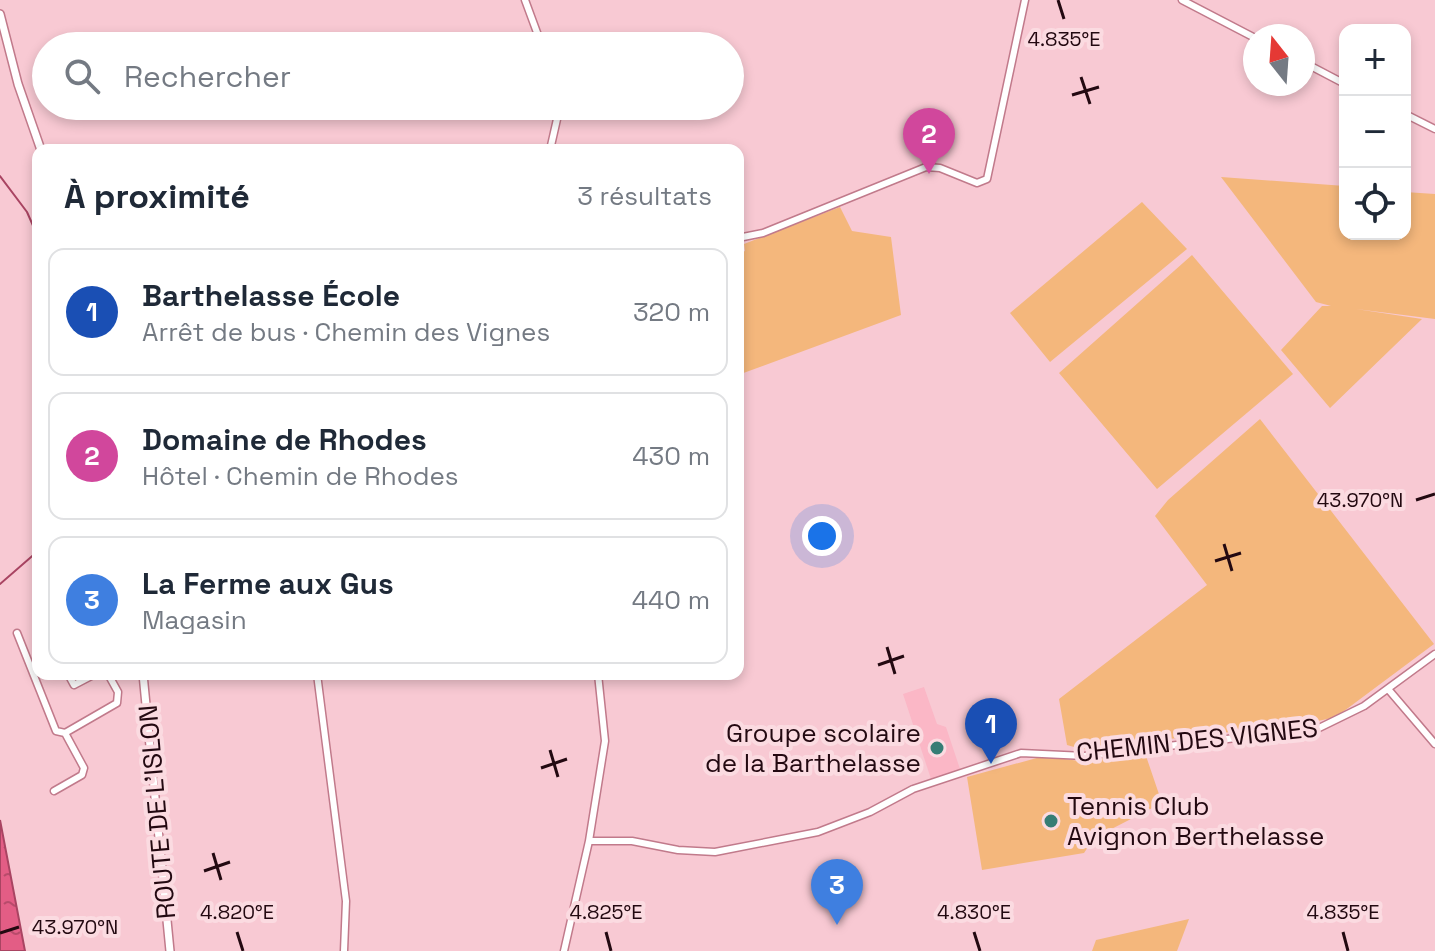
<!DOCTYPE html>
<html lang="fr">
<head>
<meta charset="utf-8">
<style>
	:root { --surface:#fff; --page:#f6f6f7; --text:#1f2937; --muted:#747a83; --line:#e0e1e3; --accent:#377d75 }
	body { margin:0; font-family:"Space Grotesk",sans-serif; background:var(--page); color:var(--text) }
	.controls { position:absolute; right:24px; top:24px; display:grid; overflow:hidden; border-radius:16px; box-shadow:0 4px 12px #0003 }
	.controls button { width:72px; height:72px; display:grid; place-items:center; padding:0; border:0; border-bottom:2px solid var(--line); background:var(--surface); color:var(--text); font:40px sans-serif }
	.compass { position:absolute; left:1243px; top:24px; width:72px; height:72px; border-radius:50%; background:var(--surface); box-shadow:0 4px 12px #0003; rotate:343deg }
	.you { position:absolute; left:822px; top:536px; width:28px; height:28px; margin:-20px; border:6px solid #fff; border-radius:50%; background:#1a73e8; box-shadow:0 0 0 12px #1a73e833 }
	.badge { display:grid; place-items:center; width:52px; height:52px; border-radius:50%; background:var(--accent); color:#fff; font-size:26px; font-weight:700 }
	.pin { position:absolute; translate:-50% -66px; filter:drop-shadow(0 2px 4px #0008) }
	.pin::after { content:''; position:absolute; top:42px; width:28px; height:24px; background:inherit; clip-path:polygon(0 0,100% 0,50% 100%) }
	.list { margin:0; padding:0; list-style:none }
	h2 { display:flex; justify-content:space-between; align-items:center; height:104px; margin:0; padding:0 32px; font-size:34px }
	h2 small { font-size:26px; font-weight:400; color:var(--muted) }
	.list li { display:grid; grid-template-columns:52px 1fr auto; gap:24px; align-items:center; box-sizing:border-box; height:128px; margin:0 16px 16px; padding:0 16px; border:2px solid var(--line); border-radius:16px }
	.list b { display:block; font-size:30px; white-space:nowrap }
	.list p { margin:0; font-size:26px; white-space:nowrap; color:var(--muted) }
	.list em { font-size:26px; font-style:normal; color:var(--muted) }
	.icon { flex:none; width:44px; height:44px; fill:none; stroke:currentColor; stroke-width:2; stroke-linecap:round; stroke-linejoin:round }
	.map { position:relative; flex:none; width:1435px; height:951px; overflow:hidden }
	.search { position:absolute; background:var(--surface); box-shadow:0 4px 12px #0003; left:32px; top:32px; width:712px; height:88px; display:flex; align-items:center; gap:20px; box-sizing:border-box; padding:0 28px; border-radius:44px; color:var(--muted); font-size:30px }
	.panel { position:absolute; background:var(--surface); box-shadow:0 4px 12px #0003; left:32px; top:144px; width:712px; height:536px; border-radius:16px }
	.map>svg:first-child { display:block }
	.built { fill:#fbb7c6 }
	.grass { fill:#f4b77c }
	.water { fill:url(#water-ripples); stroke:#a94462; stroke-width:2 }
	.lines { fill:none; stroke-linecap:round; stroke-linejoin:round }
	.stream { stroke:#a94462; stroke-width:2 }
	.minor-casing { stroke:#c17a8b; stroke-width:9 }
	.tertiary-casing { stroke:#c17a8b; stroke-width:10 }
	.minor { stroke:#fff; stroke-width:6 }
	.tertiary { stroke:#fff; stroke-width:7 }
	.ticks { fill:none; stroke:#230911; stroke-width:3 }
	.poi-dot { fill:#377d75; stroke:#fbdbe1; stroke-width:3 }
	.labels { text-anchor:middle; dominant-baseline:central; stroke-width:8; stroke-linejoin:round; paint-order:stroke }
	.poi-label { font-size:26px; fill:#230911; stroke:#fbdbe1; text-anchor:end }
	.street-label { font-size:26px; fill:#230911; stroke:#fbdbe1 }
	.ticks-label { font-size:20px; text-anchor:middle; fill:#230911; stroke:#fbdbe1; stroke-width:8; stroke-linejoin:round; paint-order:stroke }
</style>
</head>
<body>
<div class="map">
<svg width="1435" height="951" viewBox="0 0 1435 951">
	<defs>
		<pattern id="water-ripples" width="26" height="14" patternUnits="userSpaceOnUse" patternTransform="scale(2)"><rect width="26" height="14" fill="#e35d85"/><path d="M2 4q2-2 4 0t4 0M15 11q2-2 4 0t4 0" fill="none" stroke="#b84b6b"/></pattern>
	</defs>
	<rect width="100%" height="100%" fill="#f8c9d3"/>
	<path class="built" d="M924,687L937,724L946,727L960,769L931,779L903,694Z"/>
	<path class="grass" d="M1221,177L1345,186V234H1405V192L1435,194V319L1356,309L1422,319L1330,408L1281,350L1322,306H1331L1316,302Z
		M1142,202L1187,249L1050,362L1010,313Z
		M840,207L852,231L891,237L901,315L738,375V254L745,251L744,244Z
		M1192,255L1293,374L1157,489L1059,373Z
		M1260,419L1434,644L1336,717L1309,723L1081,749L1067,745L1059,699L1207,585L1155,516L1168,500Z
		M1145,753L1162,803L1094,838L1084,853L982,870L967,777L1044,756L1079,761Z
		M1189,919L1177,951H1092L1096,940Z"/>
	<path class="water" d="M0,820L25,951H0Z"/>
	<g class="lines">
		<path class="stream" d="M0,176L27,212L38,237
			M0,584L38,551"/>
		<defs>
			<path id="minor" d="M525,0L542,46
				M1182,0L1255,38
				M1303,62L1345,84
				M1405,114L1435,129
				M550,150L560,106
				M738,238L763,233L926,167L940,168L977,183L987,179L1025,0
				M17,633L56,731L65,733L84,768L82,775L54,791
				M68,674L74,685L95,674
				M317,674L346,901L344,951
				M1388,689L1435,744
				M65,733L117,703L118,692L108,674
				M589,841H632L678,850L715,852L818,832L870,812L913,789L1021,753L1085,756L1319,728L1364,706L1435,654
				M564,951L589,841L605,741L598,674"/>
			<path id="tertiary" d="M0,14L18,84L41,150
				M143,674L170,951"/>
		</defs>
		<use href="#minor" class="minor-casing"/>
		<use href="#tertiary" class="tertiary-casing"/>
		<use href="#minor" class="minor"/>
		<use href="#tertiary" class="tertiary"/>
	</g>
	<path class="ticks" d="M1058,0L1064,19M1081,77L1090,104M1072,95L1099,87M1416,500L1435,494M1224,544L1232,571M1215,561L1241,553M887,647L895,674M878,665L904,656M550,750L558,777M541,768L567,759M213,853L221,880M204,871L230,862M237,932L243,951M606,932L611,951M974,932L980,951M1343,932L1348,951M0,933L19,927"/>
	<g class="poi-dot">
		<circle cx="937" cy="748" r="8"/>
		<circle cx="1051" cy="821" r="8"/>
	</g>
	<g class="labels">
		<g class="poi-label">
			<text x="921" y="733">Groupe scolaire<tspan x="921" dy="30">de la Barthelasse</tspan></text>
			<text x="1067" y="806" text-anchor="start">Tennis Club<tspan x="1067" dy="30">Avignon Berthelasse</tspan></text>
		</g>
		<g class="street-label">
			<text transform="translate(1197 740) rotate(-6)">CHEMIN DES VIGNES</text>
			<text transform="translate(157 812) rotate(-95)">ROUTE DE L'ISLON</text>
		</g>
	</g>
	<g class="ticks-label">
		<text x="1064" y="46">4.835°E</text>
		<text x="1360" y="507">43.970°N</text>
		<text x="237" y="919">4.820°E</text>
		<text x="606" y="919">4.825°E</text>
		<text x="974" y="919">4.830°E</text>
		<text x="1343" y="919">4.835°E</text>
		<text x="75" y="934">43.970°N</text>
	</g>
</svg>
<div class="controls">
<button>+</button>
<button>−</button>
<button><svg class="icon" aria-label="locate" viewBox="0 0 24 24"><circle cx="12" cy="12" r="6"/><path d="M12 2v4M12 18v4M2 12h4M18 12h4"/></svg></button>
</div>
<svg class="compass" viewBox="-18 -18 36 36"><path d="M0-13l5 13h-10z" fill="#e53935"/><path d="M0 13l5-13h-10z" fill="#747a83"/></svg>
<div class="you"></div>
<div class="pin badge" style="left:991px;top:764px;background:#1a4fb4">1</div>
<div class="pin badge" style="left:929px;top:174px;background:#d1479c">2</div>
<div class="pin badge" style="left:837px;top:925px;background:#3f7fe0">3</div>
<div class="search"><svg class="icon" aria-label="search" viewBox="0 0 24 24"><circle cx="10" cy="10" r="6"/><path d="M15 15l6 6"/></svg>Rechercher</div>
<section class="panel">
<h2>À proximité<small>3 résultats</small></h2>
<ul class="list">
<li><span class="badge" style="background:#1a4fb4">1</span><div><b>Barthelasse École</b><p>Arrêt de bus · Chemin des Vignes</p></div><em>320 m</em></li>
<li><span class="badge" style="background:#d1479c">2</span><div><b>Domaine de Rhodes</b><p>Hôtel · Chemin de Rhodes</p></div><em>430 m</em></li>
<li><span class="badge" style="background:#3f7fe0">3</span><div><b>La Ferme aux Gus</b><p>Magasin</p></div><em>440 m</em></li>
</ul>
</section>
</div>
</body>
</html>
